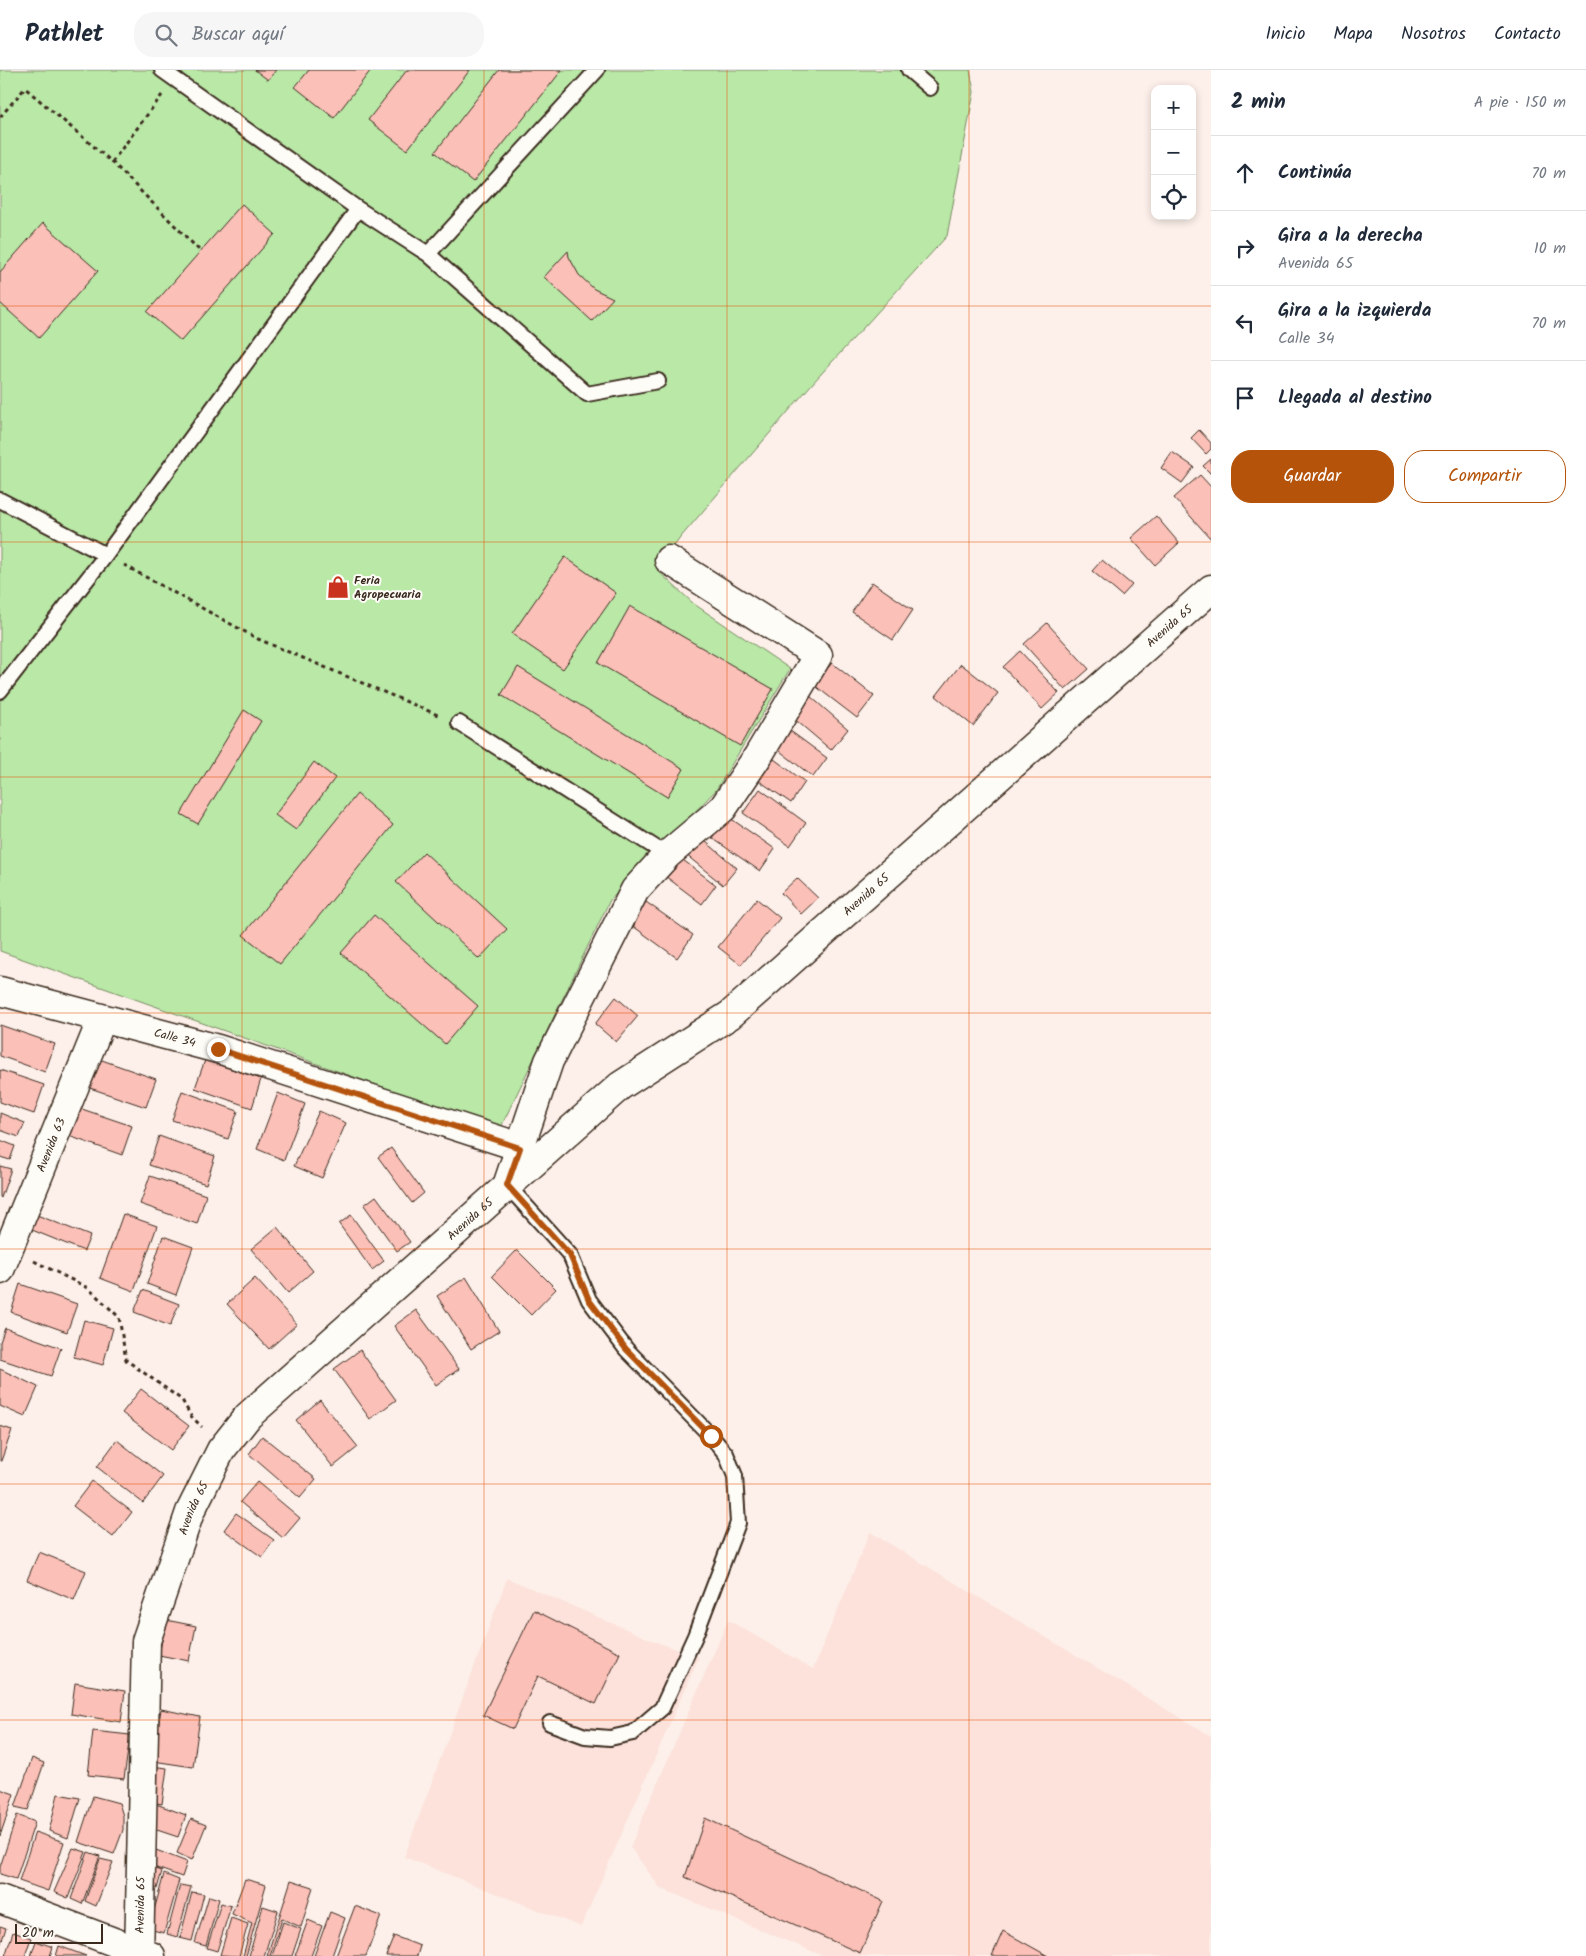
<!DOCTYPE html>
<html lang="es">
<head>
<meta charset="utf-8">
<style>
	:root { --surface:#fff; --page:#f6f6f7; --text:#1f2937; --muted:#747a83; --line:#e0e1e3; --accent:#b45309 }
	body { margin:0; font-family:Kalam,sans-serif; background:var(--page); color:var(--text) }
	.controls { position:absolute; right:15px; top:15px; display:grid; overflow:hidden; border-radius:10px; box-shadow:0 2px 8px #0003 }
	.controls button { width:45px; height:45px; display:grid; place-items:center; padding:0; border:0; border-bottom:1px solid var(--line); background:var(--surface); color:var(--text); font:25px sans-serif }
	.scale { position:absolute; left:15px; bottom:12px; width:88px; box-sizing:border-box; padding-left:5px; border:2px solid #3b2a1e; border-top:0; font-size:14px; line-height:18px; white-space:nowrap; color:#3b2a1e; -webkit-text-stroke:4px #fdfcf7; paint-order:stroke }
	.stop { position:absolute; width:15px; height:15px; margin:-11px; border:4px solid #b45309; border-radius:50%; background:#fff }
	.stop.end { background:#b45309; border-color:#fff; box-shadow:0 1px 5px #0008 }
	.list { margin:0; padding:0; list-style:none }
	h2 { display:flex; justify-content:space-between; align-items:center; height:65px; margin:0; padding:0 20px; font-size:21px }
	h2 small { font-size:16px; font-weight:400; color:var(--muted) }
	.list li { display:grid; grid-template-columns:32px 1fr auto; gap:15px; align-items:center; box-sizing:border-box; height:75px; padding:0 20px; border-top:1px solid var(--line) }
	.list b { display:block; font-size:19px; white-space:nowrap }
	.list p { margin:0; font-size:16px; white-space:nowrap; color:var(--muted) }
	.list em { font-size:16px; font-style:normal; color:var(--muted) }
	.actions { display:flex; gap:10px; padding:15px 20px }
	.actions a { flex:1; padding:11px 0; border:1px solid var(--accent); border-radius:20px; text-align:center; font-size:18px; color:var(--accent) }
	.actions .main { background:var(--accent); color:#fff }
	.icon { flex:none; width:28px; height:28px; fill:none; stroke:currentColor; stroke-width:2; stroke-linecap:round; stroke-linejoin:round }
	.map { position:relative; flex:none; width:1211px; height:1886px; overflow:hidden }
	header { display:flex; align-items:center; gap:30px; box-sizing:border-box; height:70px; padding:0 25px; background:var(--surface); border-bottom:1px solid var(--line) }
	header strong { font-size:24px }
	nav { display:flex; gap:28px; margin-inline-start:auto; font-size:18px }
	.search { width:350px; height:45px; background:var(--page); display:flex; align-items:center; gap:12px; box-sizing:border-box; padding:0 18px; border-radius:20px; color:var(--muted); font-size:19px }
	main { display:flex }
	aside { flex:1; background:var(--surface) }
	.map>svg:first-child { display:block }
	.built { fill:#fce2db }
	.green { fill:#b9e8a7; stroke:#7a8962 }
	.building { fill:#fbc0b8; stroke:#3b2a1e }
	.lines { fill:none; stroke-linecap:round; stroke-linejoin:round }
	.service-casing { stroke:#3b2a1e; stroke-width:18 }
	.minor-casing { stroke:#3b2a1e; stroke-width:31 }
	.secondary-casing { stroke:#3b2a1e; stroke-width:31 }
	.path { stroke:#3b2a1e; stroke-width:3; stroke-dasharray:4 4; stroke-linecap:butt }
	.service { stroke:#fdfcf7; stroke-width:14 }
	.minor { stroke:#fdfcf7; stroke-width:28 }
	.secondary { stroke:#fdfcf7; stroke-width:28 }
	.route { stroke:#b45309; stroke-width:6 }
	.grid { fill:none; stroke:#e8590c; stroke-width:1; stroke-opacity:0.55 }
	.labels { text-anchor:middle; dominant-baseline:central; stroke-width:4; stroke-linejoin:round; paint-order:stroke }
	.poi-label { font-size:12px; font-weight:bold; fill:#3b2a1e; stroke:#fdfcf7; text-anchor:start }
	.street-label { font-size:12px; fill:#3b2a1e; stroke:#fdfcf7 }
</style>
</head>
<body>
<header>
<strong>Pathlet</strong>
<div class="search"><svg class="icon" aria-label="search" viewBox="0 0 24 24"><circle cx="10" cy="10" r="6"/><path d="M15 15l6 6"/></svg>Buscar aquí</div>
<nav><a>Inicio</a><a>Mapa</a><a>Nosotros</a><a>Contacto</a></nav>
</header>
<main>
<div class="map">
<svg width="1211" height="1886" viewBox="0 0 1211 1886">
	<rect width="100%" height="100%" fill="#fdf0ea"/>
	<filter id="ink" filterUnits="userSpaceOnUse"><feTurbulence type="fractalNoise" baseFrequency=".02" numOctaves="2"/><feDisplacementMap in="SourceGraphic" scale="10" xChannelSelector="R" yChannelSelector="G"/><feConvolveMatrix kernelMatrix="1 2 1 2 8 2 1 2 1" color-interpolation-filters="sRGB"/></filter>
	<g filter="url(#ink)">
		<path class="built" d="M870,1462L1211,1666V1886H823L660,1818L630,1777L728,1550L813,1599Z
			M507,1508L654,1571L699,1587L581,1857L404,1787Z"/>
		<path class="green" d="M0,0H970L974,22L947,166L811,315L680,468L657,500L694,534L790,599L716,720L610,830L500,1059L0,881Z"/>
		<path class="building" d="M255,0H276L268,10Z
			M309,0H371L334,48L295,17Z
			M407,0H470L407,80L368,50Z
			M499,0H562L473,112L435,82Z
			M242,134L275,164L181,271L147,242Z
			M43,153L98,201L39,268L0,233V202Z
			M568,181L569,187L579,205L594,219L613,228L592,251L544,207Z
			M1199,360L1211,373V379L1206,384L1191,368Z
			M1172,382L1194,397L1182,413L1161,398Z
			M1211,389V404L1203,396Z
			M1200,405L1211,417V469L1174,428Z
			M1156,446L1179,473L1155,495L1131,468Z
			M565,487L616,523L563,599L512,564Z
			M1102,490L1132,515L1122,526L1092,501Z
			M872,512L913,540L893,570L852,542Z
			M630,536L773,619L740,676L598,593Z
			M1047,553L1089,599L1065,620L1024,574Z
			M1020,581L1059,623L1042,639L1003,597Z
			M832,593L874,626L857,648L814,615Z
			M961,594L998,623L973,656L936,626Z
			M518,597L684,699L667,727L501,625Z
			M810,626L848,659L831,680L792,647Z
			M244,640L261,651L198,754L181,744Z
			M789,660L827,688L813,707L776,678Z
			M774,689L805,712L791,733L758,710Z
			M314,692L335,708L296,760L275,745Z
			M760,719L806,753L790,776L743,743Z
			M357,724L393,755L280,894L243,865Z
			M727,746L775,779L760,801L712,768Z
			M699,766L737,798L723,815L685,784Z
			M424,782L507,859L479,889L396,812Z
			M675,784L716,815L702,834L661,803Z
			M797,808L818,828L801,844L781,823Z
			M757,829L780,848L741,895L718,877Z
			M646,832L693,865L677,888L630,854Z
			M374,845L478,936L445,974L341,883Z
			M616,927L638,946L616,972L595,954Z
			M0,955L55,974L45,1002L0,986Z
			M99,989L156,1009L146,1037L90,1018Z
			M205,990L261,1009L252,1038L195,1018Z
			M0,1000L44,1015L34,1044L0,1032Z
			M182,1021L238,1041L228,1069L172,1050Z
			M278,1023L305,1034L284,1090L257,1079Z
			M76,1037L132,1056L122,1085L66,1065Z
			M319,1041L346,1053L322,1108L294,1096Z
			M0,1043L25,1053L19,1067L0,1060Z
			M159,1066L215,1086L206,1114L149,1095Z
			M0,1070L15,1076L10,1090L0,1087Z
			M391,1078L424,1123L412,1133L378,1087Z
			M0,1096L11,1099L1,1128L0,1127Z
			M150,1106L206,1125L197,1154L140,1134Z
			M376,1126L410,1172L397,1181L364,1135Z
			M123,1144L157,1156L134,1221L100,1208Z
			M37,1145L90,1166L84,1181L32,1160Z
			M351,1145L384,1191L372,1200L339,1154Z
			M277,1157L313,1201L288,1223L251,1179Z
			M163,1166L193,1177L176,1225L147,1214Z
			M517,1180L556,1219L531,1245L492,1206Z
			M466,1207L499,1261L471,1279L437,1226Z
			M255,1208L297,1254L269,1279L227,1234Z
			M20,1214L77,1234L67,1262L11,1242Z
			M143,1220L179,1234L170,1256L134,1242Z
			M416,1240L459,1299L436,1315L394,1256Z
			M84,1250L113,1258L103,1295L74,1287Z
			M5,1258L61,1278L51,1306L0,1289V1272Z
			M360,1280L396,1330L370,1349L334,1299Z
			M0,1299L38,1317L25,1347L0,1336Z
			M141,1319L189,1356L171,1380L122,1343Z
			M320,1330L358,1377L333,1397L296,1350Z
			M0,1356L12,1360L1,1391H0Z
			M262,1366L316,1409L300,1428L249,1384Z
			M117,1370L163,1406L143,1433L97,1397Z
			M92,1411L132,1442L113,1467L73,1436Z
			M257,1412L300,1448L283,1468L240,1432Z
			M236,1443L274,1470L262,1487L224,1460Z
			M39,1482L86,1501L74,1530L27,1510Z
			M534,1540L620,1583L596,1634L538,1606L513,1659L483,1645Z
			M166,1550L196,1556L189,1591L159,1585Z
			M75,1613L125,1621L121,1652L71,1644Z
			M161,1639L200,1647L193,1697L153,1691Z
			M93,1661L130,1665L124,1709L88,1705Z
			M32,1688L44,1693L28,1740L15,1737Z
			M151,1696L167,1698L162,1734L146,1731Z
			M0,1719L14,1724L0,1766Z
			M58,1724L80,1728L68,1768L49,1761Z
			M93,1726L119,1733L123,1746V1760L114,1784L78,1772Z
			M156,1734L186,1745L178,1767L148,1757Z
			M17,1745L35,1752L16,1809L0,1804V1797Z
			M705,1748L883,1831L860,1883L685,1807Z
			M191,1749L206,1755L192,1790L177,1783Z
			M35,1762L64,1772L48,1821L19,1811Z
			M73,1778L86,1782L68,1828L54,1822Z
			M156,1780L187,1792L182,1807L151,1796Z
			M88,1782L100,1786L82,1834L71,1829Z
			M100,1789L113,1792L96,1836L85,1831Z
			M144,1795L162,1801L157,1819L142,1814Z
			M164,1804L179,1810L164,1863L149,1859Z
			M245,1809L266,1815L246,1886H243L252,1853L232,1844Z
			M291,1810L313,1817L301,1857L282,1849L270,1886H267Z
			M180,1815L191,1817L177,1867L167,1864Z
			M192,1822L204,1824L192,1871L180,1868Z
			M209,1826L219,1829L206,1876L195,1873Z
			M221,1833L231,1836L217,1881L207,1878Z
			M263,1836L278,1841L264,1886H249Z
			M355,1836L381,1846L366,1886H336Z
			M330,1842L345,1848L332,1886H314Z
			M231,1848L248,1854L239,1886L220,1885Z
			M308,1850L322,1856L311,1886H295Z
			M283,1852L301,1859L292,1886H272Z
			M0,1856L6,1858L0,1876Z
			M1003,1861L1048,1886H992Z
			M13,1862L31,1868L25,1886H5Z
			M394,1866L420,1876L417,1886H386Z
			M36,1871L53,1877L50,1886H31Z
			M59,1876L86,1886H56Z"/>
		<g class="lines">
			<defs>
				<path id="service" d="M162,0L358,139L428,184L587,324L658,311
					M909,0L930,18
					M428,184L597,0
					M0,430L106,485
					M0,621L106,485L358,139
					M459,653L667,785
					M507,1115L570,1185L589,1230L626,1279L711,1366L726,1384L735,1406L738,1453L695,1566L662,1638L633,1663L610,1668L585,1666L550,1653"/>
				<g id="minor">
					<path id="s1" d="M0,921L218,979L520,1077"/>
					<path d="M508,1113L549,991L635,820L667,785L723,738L758,686L818,585L669,490"/>
					<path id="s2" d="M0,1200L102,949"/>
					<path id="s3" d="M139,1886L146,1571L190,1442L221,1380L248,1346L620,1016L730,945L1211,519"/>
				</g>
				<path id="secondary" d="M0,1829L151,1886"/>
			</defs>
			<use href="#service" class="service-casing"/>
			<use href="#minor" class="minor-casing"/>
			<use href="#secondary" class="secondary-casing"/>
			<path class="path" d="M0,47L25,18L112,92L200,181
				M112,92L162,25
				M124,495L258,569L438,645
				M34,1191L88,1218L119,1247L126,1290L182,1330L191,1346L202,1357"/>
			<use href="#service" class="service"/>
			<use href="#minor" class="minor"/>
			<use href="#secondary" class="secondary"/>
		</g>
	</g>
	<g class="lines" filter="url(#ink)">
		<path class="route" d="M218,979L520,1078L507,1115L570,1185L589,1230L626,1279L711,1366"/>
	</g>
	<path class="grid" d="M242,0V1886M484,0V1886M727,0V1886M969,0V1886M0,236H1211M0,472H1211M0,707H1211M0,943H1211M0,1179H1211M0,1414H1211M0,1650H1211"/>
	<defs>
		<symbol id="shop-bare" viewBox="-9 -9 18 18"><path d="M-5-2.5h2.3a2.7 3.5 0 0 1 5.4 0H5L5.5 6h-11ZM-1.5-2.5h3a1.5 2.3 0 0 0-3 0Z" fill="#c8321e" stroke="#fdfcf7" stroke-width="2.5" paint-order="stroke"/></symbol>
	</defs>
	<g fill-rule="evenodd">
		<use href="#shop-bare" x="322" y="501" width="32" height="32"/>
	</g>
	<g class="labels">
		<g class="poi-label">
			<text x="354" y="510">Feria<tspan x="354" dy="14">Agropecuaria</tspan></text>
		</g>
		<g class="street-label">
			<text stroke="none"><textPath href="#s3" startOffset="1779">Avenida 65</textPath></text>
			<text stroke="none"><textPath href="#s3" startOffset="1374">Avenida 65</textPath></text>
			<text stroke="none"><textPath href="#s1" startOffset="181">Calle 34</textPath></text>
			<text stroke="none"><textPath href="#s2" startOffset="135">Avenida 63</textPath></text>
			<text stroke="none"><textPath href="#s3" startOffset="861">Avenida 65</textPath></text>
			<text stroke="none"><textPath href="#s3" startOffset="456">Avenida 65</textPath></text>
			<text stroke="none"><textPath href="#s3" startOffset="51">Avenida 65</textPath></text>
		</g>
	</g>
</svg>
<div class="controls">
<button>+</button>
<button>−</button>
<button><svg class="icon" aria-label="locate" viewBox="0 0 24 24"><circle cx="12" cy="12" r="6"/><path d="M12 2v4M12 18v4M2 12h4M18 12h4"/></svg></button>
</div>
<div class="scale">20 m</div>
<div class="stop" style="left:711px;top:1366px"></div>
<div class="stop end" style="left:218px;top:979px"></div>
</div>
<aside>
<h2>2 min<small>A pie · 150 m</small></h2>
<ul class="list">
<li><svg class="icon" aria-label="ahead" viewBox="0 0 24 24"><path d="M12 20V5M6 11l6-6 6 6"/></svg><div><b>Continúa</b></div><em>70 m</em></li>
<li><svg class="icon" aria-label="right" viewBox="0 0 24 24"><path d="M7 20v-9h11M14 6l5 5-5 5"/></svg><div><b>Gira a la derecha</b><p>Avenida 65</p></div><em>10 m</em></li>
<li><svg class="icon" aria-label="left" viewBox="0 0 24 24"><path d="M17 20v-9H6M10 6l-5 5 5 5"/></svg><div><b>Gira a la izquierda</b><p>Calle 34</p></div><em>70 m</em></li>
<li><svg class="icon" aria-label="arrive" viewBox="0 0 24 24"><path d="M6 21V4h12l-3 4 3 4H6"/></svg><div><b>Llegada al destino</b></div></li>
</ul>
<div class="actions"><a class="main">Guardar</a><a>Compartir</a></div>
</aside>
</main>
</body>
</html>
